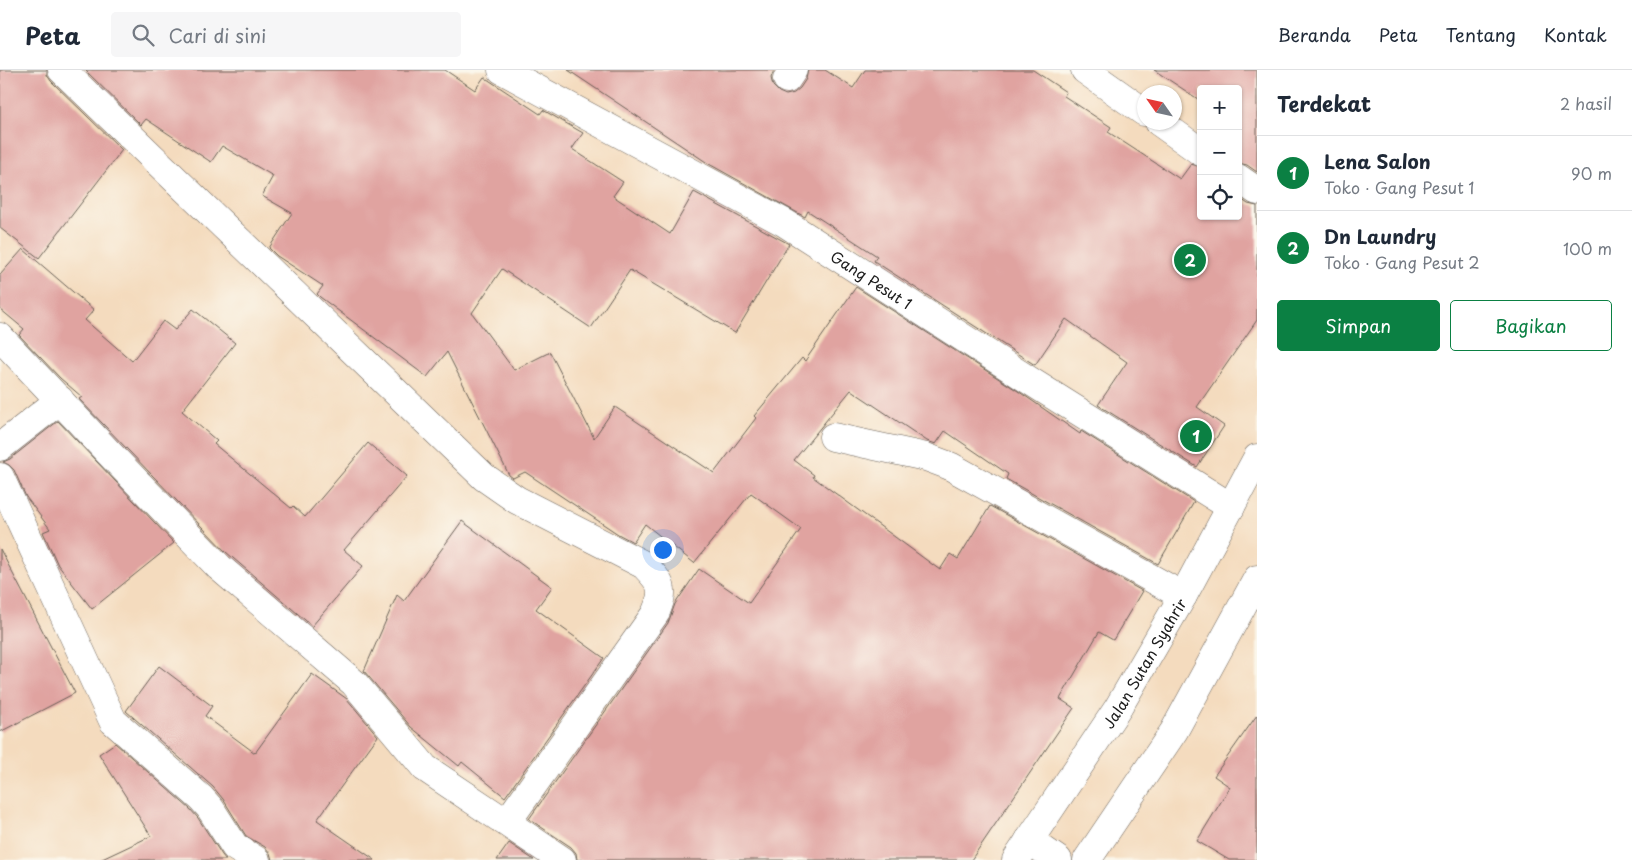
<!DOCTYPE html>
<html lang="id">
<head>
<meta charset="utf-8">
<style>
	:root { --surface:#fff; --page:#f6f6f7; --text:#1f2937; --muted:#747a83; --line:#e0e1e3; --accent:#0b8043 }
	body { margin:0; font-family:"Playpen Sans",sans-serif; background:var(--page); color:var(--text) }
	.controls { position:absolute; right:15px; top:15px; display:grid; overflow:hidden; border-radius:5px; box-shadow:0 1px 4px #0004 }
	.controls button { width:45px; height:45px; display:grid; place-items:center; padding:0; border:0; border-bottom:1px solid var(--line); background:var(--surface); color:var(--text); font:25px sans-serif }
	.compass { position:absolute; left:1137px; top:15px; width:45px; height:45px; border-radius:50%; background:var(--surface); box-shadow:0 1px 4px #0004; rotate:304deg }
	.you { position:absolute; left:662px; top:479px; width:18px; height:18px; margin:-12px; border:4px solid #fff; border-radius:50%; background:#1a73e8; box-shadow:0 0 0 8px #1a73e833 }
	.badge { display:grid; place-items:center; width:32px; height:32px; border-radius:50%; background:var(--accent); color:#fff; font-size:16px; font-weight:700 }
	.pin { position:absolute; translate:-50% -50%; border:2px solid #fff; box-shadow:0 1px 5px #0006 }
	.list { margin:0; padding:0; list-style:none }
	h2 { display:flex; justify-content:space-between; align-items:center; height:65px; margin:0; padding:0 20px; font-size:21px }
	h2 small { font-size:16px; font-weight:400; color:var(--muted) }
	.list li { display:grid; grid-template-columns:32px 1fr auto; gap:15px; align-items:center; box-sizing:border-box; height:75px; padding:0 20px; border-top:1px solid var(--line) }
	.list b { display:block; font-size:19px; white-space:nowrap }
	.list p { margin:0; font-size:16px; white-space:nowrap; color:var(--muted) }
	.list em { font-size:16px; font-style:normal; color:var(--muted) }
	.actions { display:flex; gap:10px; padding:15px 20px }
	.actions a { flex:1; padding:11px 0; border:1px solid var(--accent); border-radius:5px; text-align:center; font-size:18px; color:var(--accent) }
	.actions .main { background:var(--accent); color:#fff }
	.icon { flex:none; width:28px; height:28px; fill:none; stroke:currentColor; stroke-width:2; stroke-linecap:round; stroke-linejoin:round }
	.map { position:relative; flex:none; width:1257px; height:790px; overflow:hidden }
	header { display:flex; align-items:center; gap:30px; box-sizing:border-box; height:70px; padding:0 25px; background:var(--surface); border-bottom:1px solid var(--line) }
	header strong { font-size:24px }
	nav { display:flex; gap:28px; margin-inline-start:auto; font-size:18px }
	.search { width:350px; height:45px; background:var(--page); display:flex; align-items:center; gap:12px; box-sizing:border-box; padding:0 18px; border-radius:5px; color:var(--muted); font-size:19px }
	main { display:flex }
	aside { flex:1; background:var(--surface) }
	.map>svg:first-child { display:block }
	.building { fill:#e0a3a0 }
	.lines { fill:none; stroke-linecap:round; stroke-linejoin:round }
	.minor-casing { stroke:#685f55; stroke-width:29 }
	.minor { stroke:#fff; stroke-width:28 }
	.labels { text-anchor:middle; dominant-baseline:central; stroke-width:4; stroke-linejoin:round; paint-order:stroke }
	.street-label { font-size:15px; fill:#1c1c1c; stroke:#fbf7ec }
</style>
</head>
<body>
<header>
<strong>Peta</strong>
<div class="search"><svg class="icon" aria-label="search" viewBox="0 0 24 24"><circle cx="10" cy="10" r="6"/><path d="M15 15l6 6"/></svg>Cari di sini</div>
<nav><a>Beranda</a><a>Peta</a><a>Tentang</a><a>Kontak</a></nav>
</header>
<main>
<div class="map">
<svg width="1257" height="790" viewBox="0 0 1257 790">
	<rect width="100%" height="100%" fill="#fbf7ec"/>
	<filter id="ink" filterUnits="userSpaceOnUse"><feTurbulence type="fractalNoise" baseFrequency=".02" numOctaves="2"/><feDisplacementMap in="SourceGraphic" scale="10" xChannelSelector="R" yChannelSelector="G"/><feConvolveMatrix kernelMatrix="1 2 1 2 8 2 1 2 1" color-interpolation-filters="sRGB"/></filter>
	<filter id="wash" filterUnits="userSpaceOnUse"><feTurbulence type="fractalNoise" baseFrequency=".0096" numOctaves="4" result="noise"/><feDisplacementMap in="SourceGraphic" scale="20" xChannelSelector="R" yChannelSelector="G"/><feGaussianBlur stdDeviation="1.12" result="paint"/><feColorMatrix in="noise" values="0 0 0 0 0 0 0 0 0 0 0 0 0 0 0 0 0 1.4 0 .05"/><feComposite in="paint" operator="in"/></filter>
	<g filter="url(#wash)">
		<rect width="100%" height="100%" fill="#f4dbbe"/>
		<g id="blocks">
			<path class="building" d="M0,0H47V5L51,11L122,80L39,188L0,158Z
				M85,0H445L475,20L484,7L540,44L543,40L583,63L572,79L623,112L613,126L670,164L694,122L789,174L735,263L630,200L591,258L502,199L472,243L514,300L550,282L594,368L615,337L714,403L756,348L754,346L802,288L805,291L856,217L1018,321L1080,364L1081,361L1194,432L1158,494L1006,409L1008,404L945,361L936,374L927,371L851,320L794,390L814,405L813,407L940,500L950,484L958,489L990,436L1142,521L1113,570L1099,562L1060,629L1074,638L971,790H577L576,783L571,777L529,749L668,553L675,534L699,499L749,533L801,459L751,423L694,493L645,454L633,472L618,464L525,402L513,408L509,405L447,282L427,307L320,227L317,224L323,216L277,186L269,178L292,143L262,126L273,106L222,76L211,92L146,49L141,55Z
				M568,0H774L771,8L773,16L779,22L786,25L794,23L800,18L806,9L808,0H825L853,18L865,0H1033L1066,22L1064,26L1111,57L1108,62L1180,109L1191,94L1201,97V146H1238V127L1248,134L1257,136V250L1197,337L1224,356L1197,397L1098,335L1127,292L1066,249L1035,295L874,191L877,186L808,141L805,147L709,94Z
				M1154,0H1257V102L1247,95L1238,93V19H1201V31Z
				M23,179L94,240L85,250L132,291L163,251L175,260L193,239L235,273L182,341L217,371L214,374L291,438L293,436L305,447L368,373L407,406L344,480L363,496L312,556L226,482L79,329L82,327L60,308L19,265L24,259L0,239V205Z
				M58,351L174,473L92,539L58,495L43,462L50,459L26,427L14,400L9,395L3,392L10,389Z
				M462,451L552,517L536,539L604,588L505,727L462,692L459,696L411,657L364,601L397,525L404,531Z
				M0,479L75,623L0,662Z
				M159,596L212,636L205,646L255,683L312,604L347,629L378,666L317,750L375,790H272L270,783L265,777L246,766L223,729L213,717L126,641Z
				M1257,645V790H1229L1197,771L1230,717L1214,706Z
				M115,673L190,739L198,748L222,785L226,790H100L151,766L99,684Z
				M509,773L534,790H497Z"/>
		</g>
	</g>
	<g filter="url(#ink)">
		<use href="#blocks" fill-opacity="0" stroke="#685f55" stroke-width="1"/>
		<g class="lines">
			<defs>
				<g id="minor">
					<path d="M62,0L484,407L517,430L644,495C662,514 666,518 655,544L507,752"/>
					<path id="s1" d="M502,0L785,153L1035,314L1231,437"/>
					<path d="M1085,0L1144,42"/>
					<path d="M787,9L793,0"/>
					<path d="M1159,52L1201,82"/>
					<path d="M1238,108L1257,121"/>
					<path d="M0,267L108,382L219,497L354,613L425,698L562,790"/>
					<path d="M833,367L926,387L950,396L1183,526"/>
					<path d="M0,377L60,330"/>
					<path d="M0,407L113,651L201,728L210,738L235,777L256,790"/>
					<path d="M1029,770L1058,790"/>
					<path id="s2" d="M1016,790L1118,638L1183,526L1257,388"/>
					<path d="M1087,790L1174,661L1257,509"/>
				</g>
			</defs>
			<use href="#minor" class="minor-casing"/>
			<use href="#minor" class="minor"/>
		</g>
	</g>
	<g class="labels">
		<g class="street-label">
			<text stroke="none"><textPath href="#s1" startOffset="425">Gang Pesut 1</textPath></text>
			<text stroke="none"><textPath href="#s2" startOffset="235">Jalan Sutan Syahrir</textPath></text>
		</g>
	</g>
</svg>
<div class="controls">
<button>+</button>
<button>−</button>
<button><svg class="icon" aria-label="locate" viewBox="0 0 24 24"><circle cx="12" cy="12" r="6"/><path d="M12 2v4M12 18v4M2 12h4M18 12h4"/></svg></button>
</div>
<svg class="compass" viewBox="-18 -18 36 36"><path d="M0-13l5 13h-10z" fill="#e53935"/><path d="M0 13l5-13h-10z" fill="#747a83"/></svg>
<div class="you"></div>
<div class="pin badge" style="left:1196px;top:366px">1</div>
<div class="pin badge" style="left:1190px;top:190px">2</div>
</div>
<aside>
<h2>Terdekat<small>2 hasil</small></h2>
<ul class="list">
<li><span class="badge">1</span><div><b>Lena Salon</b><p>Toko · Gang Pesut 1</p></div><em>90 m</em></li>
<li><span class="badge">2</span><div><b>Dn Laundry</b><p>Toko · Gang Pesut 2</p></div><em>100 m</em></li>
</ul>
<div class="actions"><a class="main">Simpan</a><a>Bagikan</a></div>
</aside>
</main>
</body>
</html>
